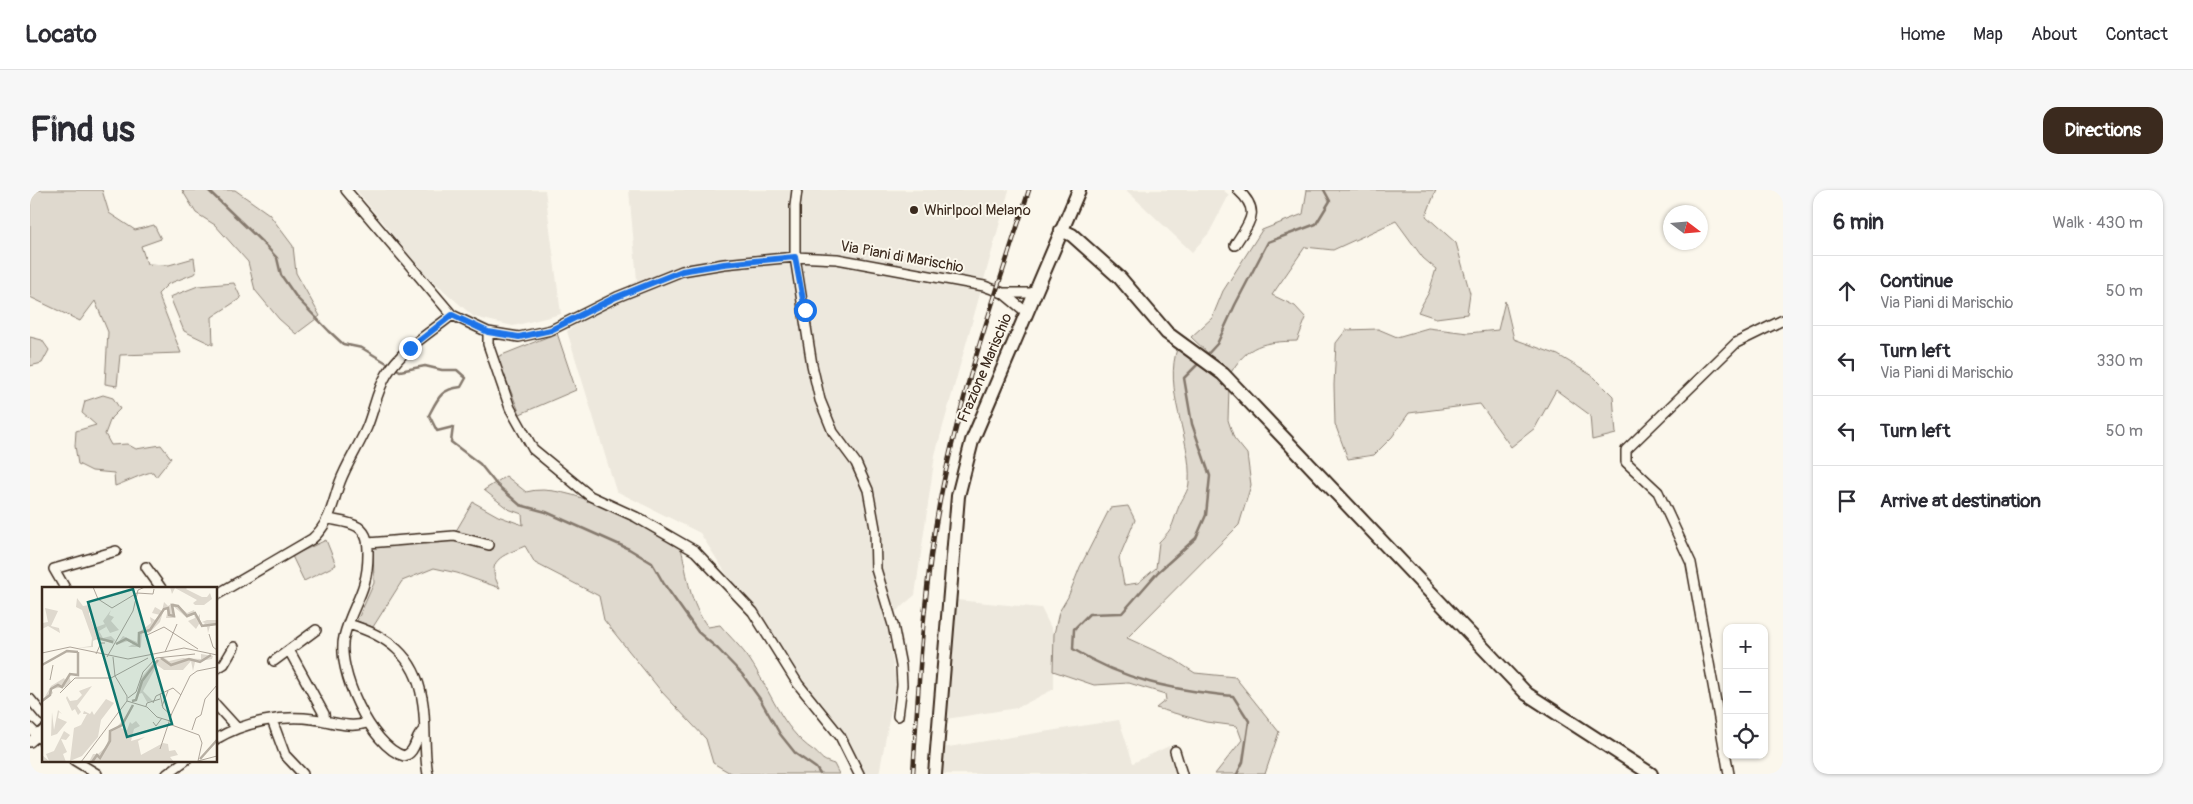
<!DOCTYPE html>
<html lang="en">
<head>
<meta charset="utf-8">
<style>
	:root { --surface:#fff; --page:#f7f7f7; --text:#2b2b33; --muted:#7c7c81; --line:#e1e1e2; --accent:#3b2a1e }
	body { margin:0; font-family:Pangolin,sans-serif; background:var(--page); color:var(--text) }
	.controls { position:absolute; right:15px; bottom:15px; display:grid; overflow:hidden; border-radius:10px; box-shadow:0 1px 4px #0004 }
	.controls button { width:45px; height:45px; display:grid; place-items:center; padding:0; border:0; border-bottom:1px solid var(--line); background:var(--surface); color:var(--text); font:25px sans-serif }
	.compass { position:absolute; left:1633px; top:15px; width:45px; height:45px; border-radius:50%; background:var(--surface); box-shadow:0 1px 4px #0004; rotate:106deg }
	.stop { position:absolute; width:15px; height:15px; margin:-11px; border:4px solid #1a73e8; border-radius:50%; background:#fff }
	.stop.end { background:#1a73e8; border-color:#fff; box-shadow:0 1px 5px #0008 }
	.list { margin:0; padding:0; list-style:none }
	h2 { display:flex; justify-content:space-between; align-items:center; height:65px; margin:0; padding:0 20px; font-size:21px }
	h2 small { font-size:16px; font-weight:400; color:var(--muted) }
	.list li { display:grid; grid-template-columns:32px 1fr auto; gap:15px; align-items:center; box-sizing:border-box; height:70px; padding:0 20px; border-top:1px solid var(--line) }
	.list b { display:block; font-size:19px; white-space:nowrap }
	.list p { margin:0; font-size:16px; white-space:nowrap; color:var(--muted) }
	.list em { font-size:16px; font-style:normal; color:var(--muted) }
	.icon { flex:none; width:28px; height:28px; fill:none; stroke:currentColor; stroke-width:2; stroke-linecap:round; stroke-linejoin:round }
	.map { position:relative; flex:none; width:1753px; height:584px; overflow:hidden; border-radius:15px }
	header { display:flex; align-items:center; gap:30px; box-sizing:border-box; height:70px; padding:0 25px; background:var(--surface); border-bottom:1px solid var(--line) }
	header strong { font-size:24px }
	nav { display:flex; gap:28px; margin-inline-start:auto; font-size:18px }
	.intro { display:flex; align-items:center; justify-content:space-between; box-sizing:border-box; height:120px; padding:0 30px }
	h1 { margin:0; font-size:35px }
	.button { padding:12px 22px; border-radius:15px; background:var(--accent); color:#fff; font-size:18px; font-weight:700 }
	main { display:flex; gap:30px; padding:0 30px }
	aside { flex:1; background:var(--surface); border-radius:15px; box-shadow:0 1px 4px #0004 }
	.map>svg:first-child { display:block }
	.built { fill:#ede8dd }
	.green { fill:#dfd9ce; stroke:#8d8276 }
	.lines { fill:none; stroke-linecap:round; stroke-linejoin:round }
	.stream { stroke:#85796d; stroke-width:2.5 }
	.street-casing { stroke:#3b2a1e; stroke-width:12 }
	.secondary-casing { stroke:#3b2a1e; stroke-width:16 }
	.street { stroke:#fbf7ec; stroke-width:9 }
	.secondary { stroke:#fbf7ec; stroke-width:12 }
	.rail-casing { stroke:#3b2a1e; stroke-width:4.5 }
	.rail { stroke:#fbf7ec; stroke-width:2.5; stroke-dasharray:8; stroke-linecap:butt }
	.route { stroke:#1a73e8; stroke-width:6 }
	.poi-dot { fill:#3b2a1e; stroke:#fbf7ec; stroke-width:2 }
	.labels { text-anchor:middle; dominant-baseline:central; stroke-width:4; stroke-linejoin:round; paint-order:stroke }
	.poi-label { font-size:15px; fill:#3b2a1e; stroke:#fbf7ec; text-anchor:start }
	.street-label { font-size:15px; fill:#3b2a1e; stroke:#fbf7ec }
	.inset-river { fill:none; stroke:#b6aea2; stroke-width:2.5 }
	.inset-road { fill:none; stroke:#aea59a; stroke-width:1 }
	.view { fill:#0f766e; fill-opacity:0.15; stroke:#0f766e; stroke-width:2.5 }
	.inset-edge { fill:none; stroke:#3b2a1e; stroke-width:2.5 }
</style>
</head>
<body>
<header>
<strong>Locato</strong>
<nav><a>Home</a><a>Map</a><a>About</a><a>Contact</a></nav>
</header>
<div class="intro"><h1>Find us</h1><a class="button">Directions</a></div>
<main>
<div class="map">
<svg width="1753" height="584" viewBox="0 0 1753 584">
	<rect width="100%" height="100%" fill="#fbf7ec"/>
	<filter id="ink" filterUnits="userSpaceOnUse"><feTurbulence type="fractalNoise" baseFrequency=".02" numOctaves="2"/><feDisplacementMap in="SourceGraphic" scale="10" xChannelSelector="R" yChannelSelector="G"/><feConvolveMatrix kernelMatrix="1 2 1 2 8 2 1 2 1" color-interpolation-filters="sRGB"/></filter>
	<g filter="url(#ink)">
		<path class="built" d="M326,0H515L531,124L483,136L444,127L396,85Z
			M599,0H979L905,265L885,405L856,430L866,493L849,584H835L823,560L731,438L670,343L586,301L537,141L607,90Z
			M1096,0H1193L1199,5L1179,43L1162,62Z
			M926,410L1011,418L1024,444V499L987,518L916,529Z
			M1089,530L1103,573L1139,556L1146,584H910L912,558Z"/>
		<path class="green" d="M0,0H72L79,23L105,40L124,35L131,49L111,56L117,74L139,75L164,68L166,83L138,94L128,104L151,163L90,165L87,196L75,194L78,142L65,111L50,131L0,107Z
			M152,0H205L239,24L263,56L266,83L290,126L266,144L249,129L225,100L218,72L185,35L166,23Z
			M1277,0H1406L1396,26L1426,53L1440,103L1437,124L1406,128L1388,122L1399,102L1406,79L1393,68L1366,31L1303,60L1275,57L1242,105L1265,116L1276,128L1267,151C1233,152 1218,154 1200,184L1161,147L1182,128L1193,101L1232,40L1273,24Z
			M204,93L211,108L182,127L183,155L154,141L140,107L168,96Z
			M1475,111L1484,149L1528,165L1563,186L1583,206L1586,244L1562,250L1560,225L1526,200L1505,238L1481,257L1450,214L1379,223L1362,247L1344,265L1318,269L1305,234L1304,195L1306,153L1316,140L1348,139L1367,147L1398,138L1438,143L1468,140Z
			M527,143L546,200L490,224L467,167Z
			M0,147L12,150L19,160L12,173L0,176Z
			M1148,156L1185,184L1199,198L1198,230L1204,248L1217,264L1221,295L1209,335L1097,448L1145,470L1165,483L1205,487L1249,542L1235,584H1185L1212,550L1207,536L1176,532L1126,518L1136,510L1135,504L1099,493L1064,495L1023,481L1024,444L1029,422L1038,407L1050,377L1080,318L1098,316L1105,330L1089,368L1094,395L1108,393L1126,378L1129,352C1145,336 1141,336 1149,316C1152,309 1159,300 1159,292C1162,248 1132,199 1148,156Z
			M73,205L83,208L90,219L81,228L75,244L81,255L97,254L106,259L131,255L141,268L126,287L123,282C116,282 94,293 85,296L84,283L62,281L48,274L45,256L46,241L66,235L52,223L55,211Z
			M476,286L496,302C537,290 616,336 651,358C658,387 659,413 678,437L690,435C700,447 712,458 720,470C740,500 752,539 783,560C793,567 788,569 804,574L809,584H702L683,573L676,549L631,501L574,430L569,406L505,373L495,356C472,366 454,370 470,398L427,383L404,378L372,391L343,437L327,431L344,393L343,355L423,346L443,312L468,326L493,335L492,324L478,319L454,300Z
			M296,350L306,375L274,391L262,366Z"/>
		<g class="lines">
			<path class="stream" d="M178,0L235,55L247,68L251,85L267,108L299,141L313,154L332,158L370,181L395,176L412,180H427L436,188L431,197C411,199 408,208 399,225L407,241L423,237L421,252L450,274L466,294L490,315L516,322L599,359L622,373L634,394L668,442L688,459L712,484L730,509L750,544L766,564L786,578L790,584
				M1175,167L1187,154L1205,115L1238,52L1286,34L1300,11L1294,0
				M1169,173L1154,188L1162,234L1180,286L1176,325L1166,348L1128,382L1092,423L1059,424L1044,439L1043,459C1095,491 1143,500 1203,506L1219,531L1213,572L1207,584"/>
			<defs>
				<path id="street" d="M316,0L422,125L458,142L489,147L521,140L587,107L652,81L694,74L765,67L807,69L954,96L973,103L996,122
					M767,0L765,16V67L782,175L790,210L803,242L826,273L838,300L845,338L846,379L863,435L871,476L872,495L868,526
					M1205,55C1219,32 1232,22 1208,0
					M973,103H1005
					M458,142V154L480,218L503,259L560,306L606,327L665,361L723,422L768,494L810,546L829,584
					M299,329C308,331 320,332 328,337C338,344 338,354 338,364C338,403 322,414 314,447C306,479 341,557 374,566C387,562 384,547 394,540
					M338,353L424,346L459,355
					M116,377L131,398
					M35,398L24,379L86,361
					M186,405L282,349C301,332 302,314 310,292C317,273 329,256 337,237C344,220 347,200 357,184C372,159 400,143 422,125
					M318,434C357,445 385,466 392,508C397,533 393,559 398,584
					M259,460L294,524L295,531
					M244,471L286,440
					M186,479L194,474L204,457
					M0,509L14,526
					M186,515L207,538
					M242,530L255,565L273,584
					M0,538L14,552
					M186,549C214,532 251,525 283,529C302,531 318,539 337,533
					M0,552L14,540
					M1145,561L1152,584
					M44,570L67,584
					M137,584L156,570
					M1699,584L1661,373L1628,302L1596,272V260L1706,153L1753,130"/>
				<path id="secondary" d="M1031,40L1042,45L1090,88L1137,143L1193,184L1497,504L1621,584
					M905,584L928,306L942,251L1049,0"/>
			</defs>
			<use href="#street" class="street-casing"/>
			<use href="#secondary" class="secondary-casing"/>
			<use href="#street" class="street"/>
			<use href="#secondary" class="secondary"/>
			<defs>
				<path id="rail" d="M883,584C889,491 893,397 911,305C931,201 967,101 999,0"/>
			</defs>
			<use href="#rail" class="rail-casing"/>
			<use href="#rail" class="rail"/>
		</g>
	</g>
	<g class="lines" filter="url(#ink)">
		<path class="route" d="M380,158L422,125L458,142L489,147L521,140L584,108L652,81L694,74L765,67L775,120"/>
	</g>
	<circle class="poi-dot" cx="884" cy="20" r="5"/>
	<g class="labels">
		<g class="poi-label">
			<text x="894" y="20">Whirlpool Melano</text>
		</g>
		<g class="street-label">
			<text transform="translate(872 67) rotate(10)">Via Piani di Marischio</text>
			<text transform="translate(955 178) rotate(-67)">Frazione Marischio</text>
		</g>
	</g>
	<g transform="translate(12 397)">
		<rect width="175" height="175" fill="#fbf7ec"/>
		<path d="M128,0H146L144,2L160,10H165L168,6L170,12L162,18H153L151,16L155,13L133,1L130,7ZM35,11L41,19L48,18L47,27L52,41L63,37L64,40L57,44L61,51L69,49L73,53L71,57L57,51L51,54V60L35,61L49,59L50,51L40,23L34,20ZM122,15L126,19L131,16L137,19L145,26L152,23L155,31L158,27V33L161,38L163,36L160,35L165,33H175V37L168,39L166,46L165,40L157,37L154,42L146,34L153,31L152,27L145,31L130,18L133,31H124L126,22H122L118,35L107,46L100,45L99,60H86L91,57L86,54L74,58L81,49L95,55L96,46L109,36L108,30L113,33L118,28L110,26L113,20L120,24ZM3,21L16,24L9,39L17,41L18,46L6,39L0,42V36L6,35ZM69,23L67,28L72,30L69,34L77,43L68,46L61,34ZM159,67L171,69L170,72L153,75L151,84L149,74L141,83H122L115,78L101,104L111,114L105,115L100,106L96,107L98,92L113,74L121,70L127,74L141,71L159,72ZM27,89L29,95L24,100L9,102L11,106L0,115L9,99L22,91L24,94ZM50,99L35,119L39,125L36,128L33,122L30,124L24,111L25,109L28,114L35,113L40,108L37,104ZM64,112L72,116L59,133L56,150L40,169L28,174L32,141L39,138L45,127H41L42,124L48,127L50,124L52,128ZM16,123L20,127L17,125L16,131L25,135L15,147L9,149L10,125L12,143ZM88,125L79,141L85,143L88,135L90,137L94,134L98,139L92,142L89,154L103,150L96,154L99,168L121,156L126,157L127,164L133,163L136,168L128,170L132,175H47L51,167H56L65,159L67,145L72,143ZM22,144L28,148L24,153L19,152L25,165L21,167L24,175H1L0,168L7,174L4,167L12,164Z" fill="#dfd9ce"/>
		<path class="inset-river" d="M55,51L71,55M74,57L84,52L97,59V46L108,43L122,22L126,21L127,28L132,29L130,18L136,19L145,29L153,26L160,39L175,37M119,71L129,78L147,72L158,75L169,68M0,78L25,64L36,65M0,114L8,108L9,102L16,98L20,100L28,87L36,88V65M90,114L94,113L100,94L116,73M158,172L175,153M50,175L55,168L58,171L68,154V144L80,138L91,118"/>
		<path class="inset-road" d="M51,0L56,12L70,21L95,6M95,6L111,7L112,2M167,47L171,60L175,63M103,49L122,40L156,62M123,65L135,37M0,66L28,60L86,72L142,61L175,68M54,67L59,56H63M65,70L91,24L96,3L103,0M8,93L11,78M18,106L33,91H69L106,71M118,107L121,121L129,128M86,111L94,105L101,85L114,71L153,67M85,114L105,120L115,130L128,134M111,116L114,109L131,101L139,108M104,119L105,116L118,112M120,119L126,104M111,135L114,139L120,131M127,137L157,148L160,156L156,174L175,169M150,143L154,131L159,128L163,112L175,98M118,162L130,126L148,89L155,84L175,80M39,175L85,114V109L73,89L71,70"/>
		<path class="view" d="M91,2L130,137L85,150L46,15Z"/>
		<rect width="175" height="175" class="inset-edge"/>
	</g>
</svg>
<div class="controls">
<button>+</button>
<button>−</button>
<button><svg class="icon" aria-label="locate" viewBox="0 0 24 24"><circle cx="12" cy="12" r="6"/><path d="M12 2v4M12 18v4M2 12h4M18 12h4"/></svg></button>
</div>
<svg class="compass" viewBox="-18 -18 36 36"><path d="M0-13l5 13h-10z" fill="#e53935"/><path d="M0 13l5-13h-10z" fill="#7c7c81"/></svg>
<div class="stop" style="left:775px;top:120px"></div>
<div class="stop end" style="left:380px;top:158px"></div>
</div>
<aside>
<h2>6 min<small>Walk · 430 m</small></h2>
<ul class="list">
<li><svg class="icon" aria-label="ahead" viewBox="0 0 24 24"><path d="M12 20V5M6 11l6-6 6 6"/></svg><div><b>Continue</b><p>Via Piani di Marischio</p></div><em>50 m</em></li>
<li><svg class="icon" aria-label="left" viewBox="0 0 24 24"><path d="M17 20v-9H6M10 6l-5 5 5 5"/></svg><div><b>Turn left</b><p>Via Piani di Marischio</p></div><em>330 m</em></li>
<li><svg class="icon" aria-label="left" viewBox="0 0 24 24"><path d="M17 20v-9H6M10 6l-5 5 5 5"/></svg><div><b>Turn left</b></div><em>50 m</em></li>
<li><svg class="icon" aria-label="arrive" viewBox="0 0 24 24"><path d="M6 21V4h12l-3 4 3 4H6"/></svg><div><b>Arrive at destination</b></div></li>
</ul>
</aside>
</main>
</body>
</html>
